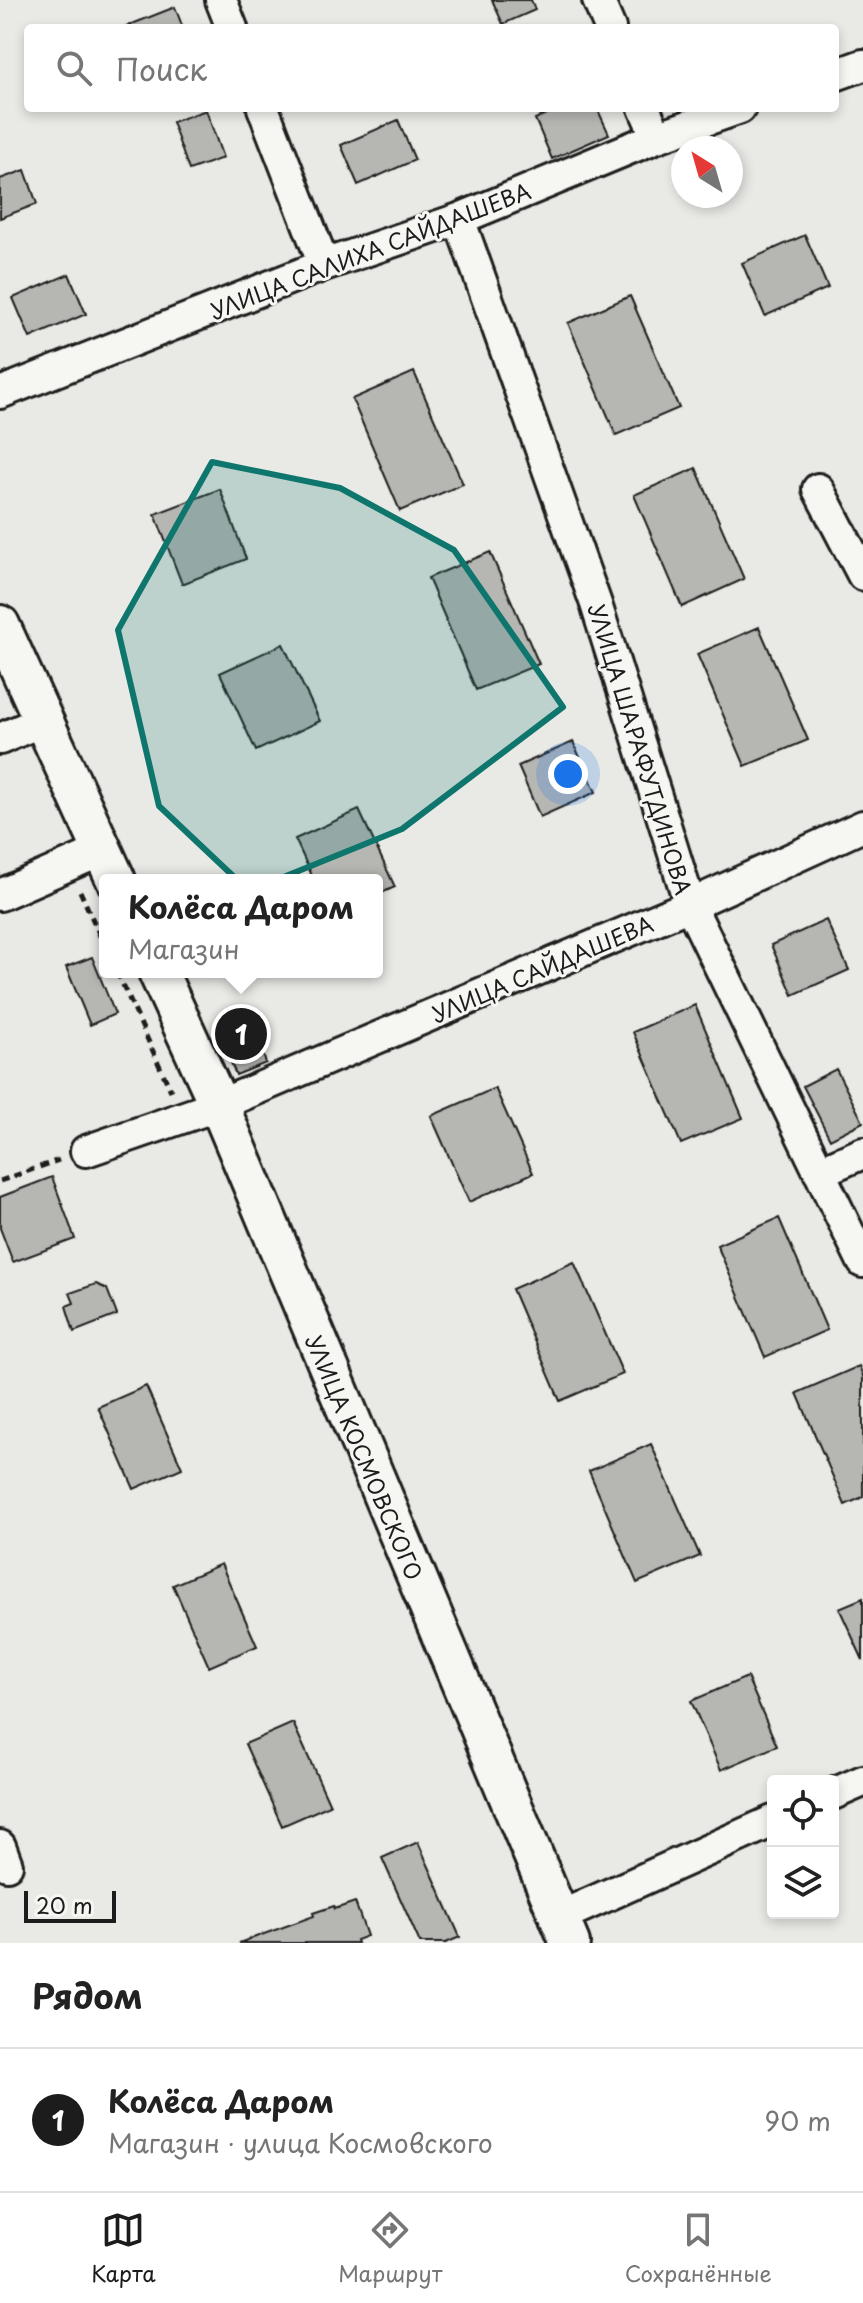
<!DOCTYPE html>
<html lang="ru">
<head>
<meta charset="utf-8">
<style>
	:root { --surface:#fff; --page:#f2f2f2; --text:#222; --muted:#767676; --line:#e0e0e0; --accent:#1c1c1c }
	body { margin:0; font-family:"Playpen Sans",sans-serif; background:var(--page); color:var(--text) }
	.controls { position:absolute; right:24px; bottom:24px; display:grid; overflow:hidden; border-radius:8px; box-shadow:0 4px 12px #0003 }
	.controls button { width:72px; height:72px; display:grid; place-items:center; padding:0; border:0; border-bottom:2px solid var(--line); background:var(--surface); color:var(--text); font:40px sans-serif }
	.compass { position:absolute; left:671px; top:136px; width:72px; height:72px; border-radius:50%; background:var(--surface); box-shadow:0 4px 12px #0003; rotate:323deg }
	.scale { position:absolute; left:24px; bottom:20px; width:92px; box-sizing:border-box; padding-left:8px; border:4px solid #1c1c1c; border-top:0; font-size:22px; line-height:28px; white-space:nowrap; color:#1c1c1c; -webkit-text-stroke:6px #f6f6f2; paint-order:stroke }
	.you { position:absolute; left:568px; top:774px; width:28px; height:28px; margin:-20px; border:6px solid #fff; border-radius:50%; background:#1a73e8; box-shadow:0 0 0 12px #1a73e833 }
	.badge { display:grid; place-items:center; width:52px; height:52px; border-radius:50%; background:var(--accent); color:#fff; font-size:26px; font-weight:700 }
	.pin { position:absolute; translate:-50% -50%; border:4px solid #fff; box-shadow:0 2px 8px #0006 }
	.popup { position:absolute; left:99px; top:874px; width:284px; height:104px; box-sizing:border-box; display:grid; place-content:center; border-radius:8px; background:var(--surface); filter:drop-shadow(0 2px 6px #0005); font-size:26px; white-space:nowrap; color:var(--muted) }
	.popup b { font-size:30px; color:var(--text) }
	.popup::after { content:''; position:absolute; left:50%; top:100%; margin-left:-16px; border:16px solid transparent; border-top-color:var(--surface) }
	.list { margin:0; padding:0; list-style:none }
	h2 { display:flex; justify-content:space-between; align-items:center; height:104px; margin:0; padding:0 32px; font-size:34px }
	h2 small { font-size:26px; font-weight:400; color:var(--muted) }
	.list li { display:grid; grid-template-columns:52px 1fr auto; gap:24px; align-items:center; box-sizing:border-box; height:144px; padding:0 32px; border-top:2px solid var(--line) }
	.list b { display:block; font-size:30px; white-space:nowrap }
	.list p { margin:0; font-size:26px; white-space:nowrap; color:var(--muted) }
	.list em { font-size:26px; font-style:normal; color:var(--muted) }
	.icon { flex:none; width:44px; height:44px; fill:none; stroke:currentColor; stroke-width:2; stroke-linecap:round; stroke-linejoin:round }
	.map { position:relative; flex:none; width:863px; height:1943px; overflow:hidden }
	.search { position:absolute; background:var(--surface); box-shadow:0 4px 12px #0003; left:24px; right:24px; top:24px; height:88px; display:flex; align-items:center; gap:20px; box-sizing:border-box; padding:0 28px; border-radius:8px; color:var(--muted); font-size:30px }
	.sheet { height:248px; background:var(--surface) }
	nav { display:flex; justify-content:space-around; align-items:center; box-sizing:border-box; height:112px; border-top:2px solid var(--line); background:var(--surface); font-size:22px; color:var(--muted) }
	nav a { display:grid; justify-items:center; gap:4px }
	nav .on { color:var(--accent) }
	.map>svg:first-child { display:block }
	.building { fill:#b6b6b3; stroke:#1c1c1c; stroke-width:2 }
	.lines { fill:none; stroke-linecap:round; stroke-linejoin:round }
	.minor-casing { stroke:#1c1c1c; stroke-width:36 }
	.major-casing { stroke:#1c1c1c; stroke-width:44 }
	.path { stroke:#1c1c1c; stroke-width:5; stroke-dasharray:8 6; stroke-linecap:butt }
	.minor { stroke:#f6f6f2; stroke-width:30 }
	.major { stroke:#f6f6f2; stroke-width:38 }
	.marked { fill:#0f766e; fill-opacity:0.2; stroke:#0f766e; stroke-width:6; stroke-linejoin:round }
	.labels { text-anchor:middle; dominant-baseline:central; stroke-width:6; stroke-linejoin:round; paint-order:stroke }
	.street-label { font-size:22px; fill:#1c1c1c; stroke:#f6f6f2 }
</style>
</head>
<body>
<div class="map">
<svg width="863" height="1943" viewBox="0 0 863 1943">
	<rect width="100%" height="100%" fill="#e9e9e5"/>
	<filter id="ink" filterUnits="userSpaceOnUse"><feTurbulence type="fractalNoise" baseFrequency=".0125" numOctaves="2"/><feDisplacementMap in="SourceGraphic" scale="16" xChannelSelector="R" yChannelSelector="G"/><feConvolveMatrix kernelMatrix="1 2 1 2 8 2 1 2 1" color-interpolation-filters="sRGB"/></filter>
	<g filter="url(#ink)">
		<path class="building" d="M492,0H531L535,10L503,24Z
			M175,7L183,28H122Z
			M560,108H597L609,134L552,159L535,119Z
			M206,110L223,158L189,170L172,122Z
			M398,120L415,160L358,185L341,145Z
			M25,170L37,204L0,218V179Z
			M805,235L828,288L765,316L742,263Z
			M69,274L86,314L30,338L13,298Z
			M630,296L679,408L616,435L568,323Z
			M414,372L463,484L400,511L352,399Z
			M696,468L744,579L682,607L634,495Z
			M220,489L246,559L182,584L155,514Z
			M490,552L539,664L476,690L428,578Z
			M759,627L808,740L745,766L697,654Z
			M283,644L320,721L256,751L220,673Z
			M573,742L596,792L540,817L518,766Z
			M359,810L395,887L377,895V880H314L295,839Z
			M826,920L849,970L793,995L771,945Z
			M92,957L115,1014L90,1025L66,967Z
			M695,1005L743,1118L681,1144L633,1032Z
			M249,1018L266,1063L236,1075L218,1031Z
			M836,1069L863,1122L830,1139L803,1086Z
			M495,1088L533,1173L469,1202L431,1116Z
			M52,1177L75,1239L13,1262L0,1228V1197Z
			M779,1218L827,1330L765,1357L717,1245Z
			M574,1262L623,1374L560,1401L512,1289Z
			M96,1284L107,1289L117,1315L74,1332L66,1306L74,1303L70,1293Z
			M859,1366L863,1376V1497L845,1505L797,1393Z
			M146,1386L182,1468L134,1489L98,1407Z
			M651,1444L700,1556L637,1583L589,1471Z
			M221,1564L257,1646L209,1667L173,1585Z
			M863,1598V1660L839,1608Z
			M747,1677L777,1746L721,1770L691,1701Z
			M293,1723L330,1805L282,1826L245,1744Z
			M418,1842L460,1937L446,1943H420L382,1858Z
			M355,1902L367,1936L356,1940L357,1943H239L314,1916L313,1913L334,1906L335,1909Z"/>
		<g class="lines">
			<defs>
				<path id="minor" d="M221,0L232,28
					M598,0L610,28
					M835,75L863,65
					M263,108L324,265
					M644,108L657,137
					M459,219L596,604L690,905L863,1262
					M0,393L324,265L459,219L657,137L740,108
					M818,489L863,575
					M0,739L44,720
					M0,895L103,850
					M86,1151L219,1105L690,905L863,826
					M819,1172L863,1153
					M833,1794L863,1781
					M0,1846L7,1865
					M559,1917L773,1821"/>
				<path id="major" d="M0,625L116,880
					M158,972L219,1105L570,1943"/>
			</defs>
			<use href="#minor" class="minor-casing"/>
			<use href="#major" class="major-casing"/>
			<path class="path" d="M80,891L105,947
				M117,972L171,1091
				M0,1181L59,1160"/>
			<use href="#minor" class="minor"/>
			<use href="#major" class="major"/>
		</g>
	</g>
	<path class="marked" d="M212,462L340,488L454,550L563,707L402,829L249,891L159,806L118,630Z"/>
	<g class="labels">
		<g class="street-label">
			<text transform="translate(370 250) rotate(-21)">УЛИЦА САЛИХА САЙДАШЕВА</text>
			<text transform="translate(641 749) rotate(73)">УЛИЦА ШАРАФУТДИНОВА</text>
			<text transform="translate(542 968) rotate(-23)">УЛИЦА САЙДАШЕВА</text>
			<text transform="translate(365 1457) rotate(67)">УЛИЦА КОСМОВСКОГО</text>
		</g>
	</g>
</svg>
<div class="controls">
<button><svg class="icon" aria-label="locate" viewBox="0 0 24 24"><circle cx="12" cy="12" r="6"/><path d="M12 2v4M12 18v4M2 12h4M18 12h4"/></svg></button>
<button><svg class="icon" aria-label="layers" viewBox="0 0 24 24"><path d="M12 4l9 5-9 5-9-5zM3 14l9 5 9-5"/></svg></button>
</div>
<svg class="compass" viewBox="-18 -18 36 36"><path d="M0-13l5 13h-10z" fill="#e53935"/><path d="M0 13l5-13h-10z" fill="#767676"/></svg>
<div class="scale">20 m</div>
<div class="you"></div>
<div class="pin badge" style="left:241px;top:1034px">1</div>
<div class="popup"><b>Колёса Даром</b>Магазин</div>
<div class="search"><svg class="icon" aria-label="search" viewBox="0 0 24 24"><circle cx="10" cy="10" r="6"/><path d="M15 15l6 6"/></svg>Поиск</div>
</div>
<section class="sheet">
<h2>Рядом<small></small></h2>
<ul class="list">
<li><span class="badge">1</span><div><b>Колёса Даром</b><p>Магазин · улица Космовского</p></div><em>90 m</em></li>
</ul>
</section>
<nav>
<a class="on"><svg class="icon" aria-label="map" viewBox="0 0 24 24"><path d="M3 6l6-2 6 2 6-2v14l-6 2-6-2-6 2zM9 4v14M15 6v14"/></svg>Карта</a>
<a><svg class="icon" aria-label="directions" viewBox="0 0 24 24"><path d="M12 3l9 9-9 9-9-9zM9 14v-3h6M13 9l2 2-2 2"/></svg>Маршрут</a>
<a><svg class="icon" aria-label="saved" viewBox="0 0 24 24"><path d="M7 4h10v16l-5-4-5 4z"/></svg>Сохранённые</a>
</nav>
</body>
</html>
